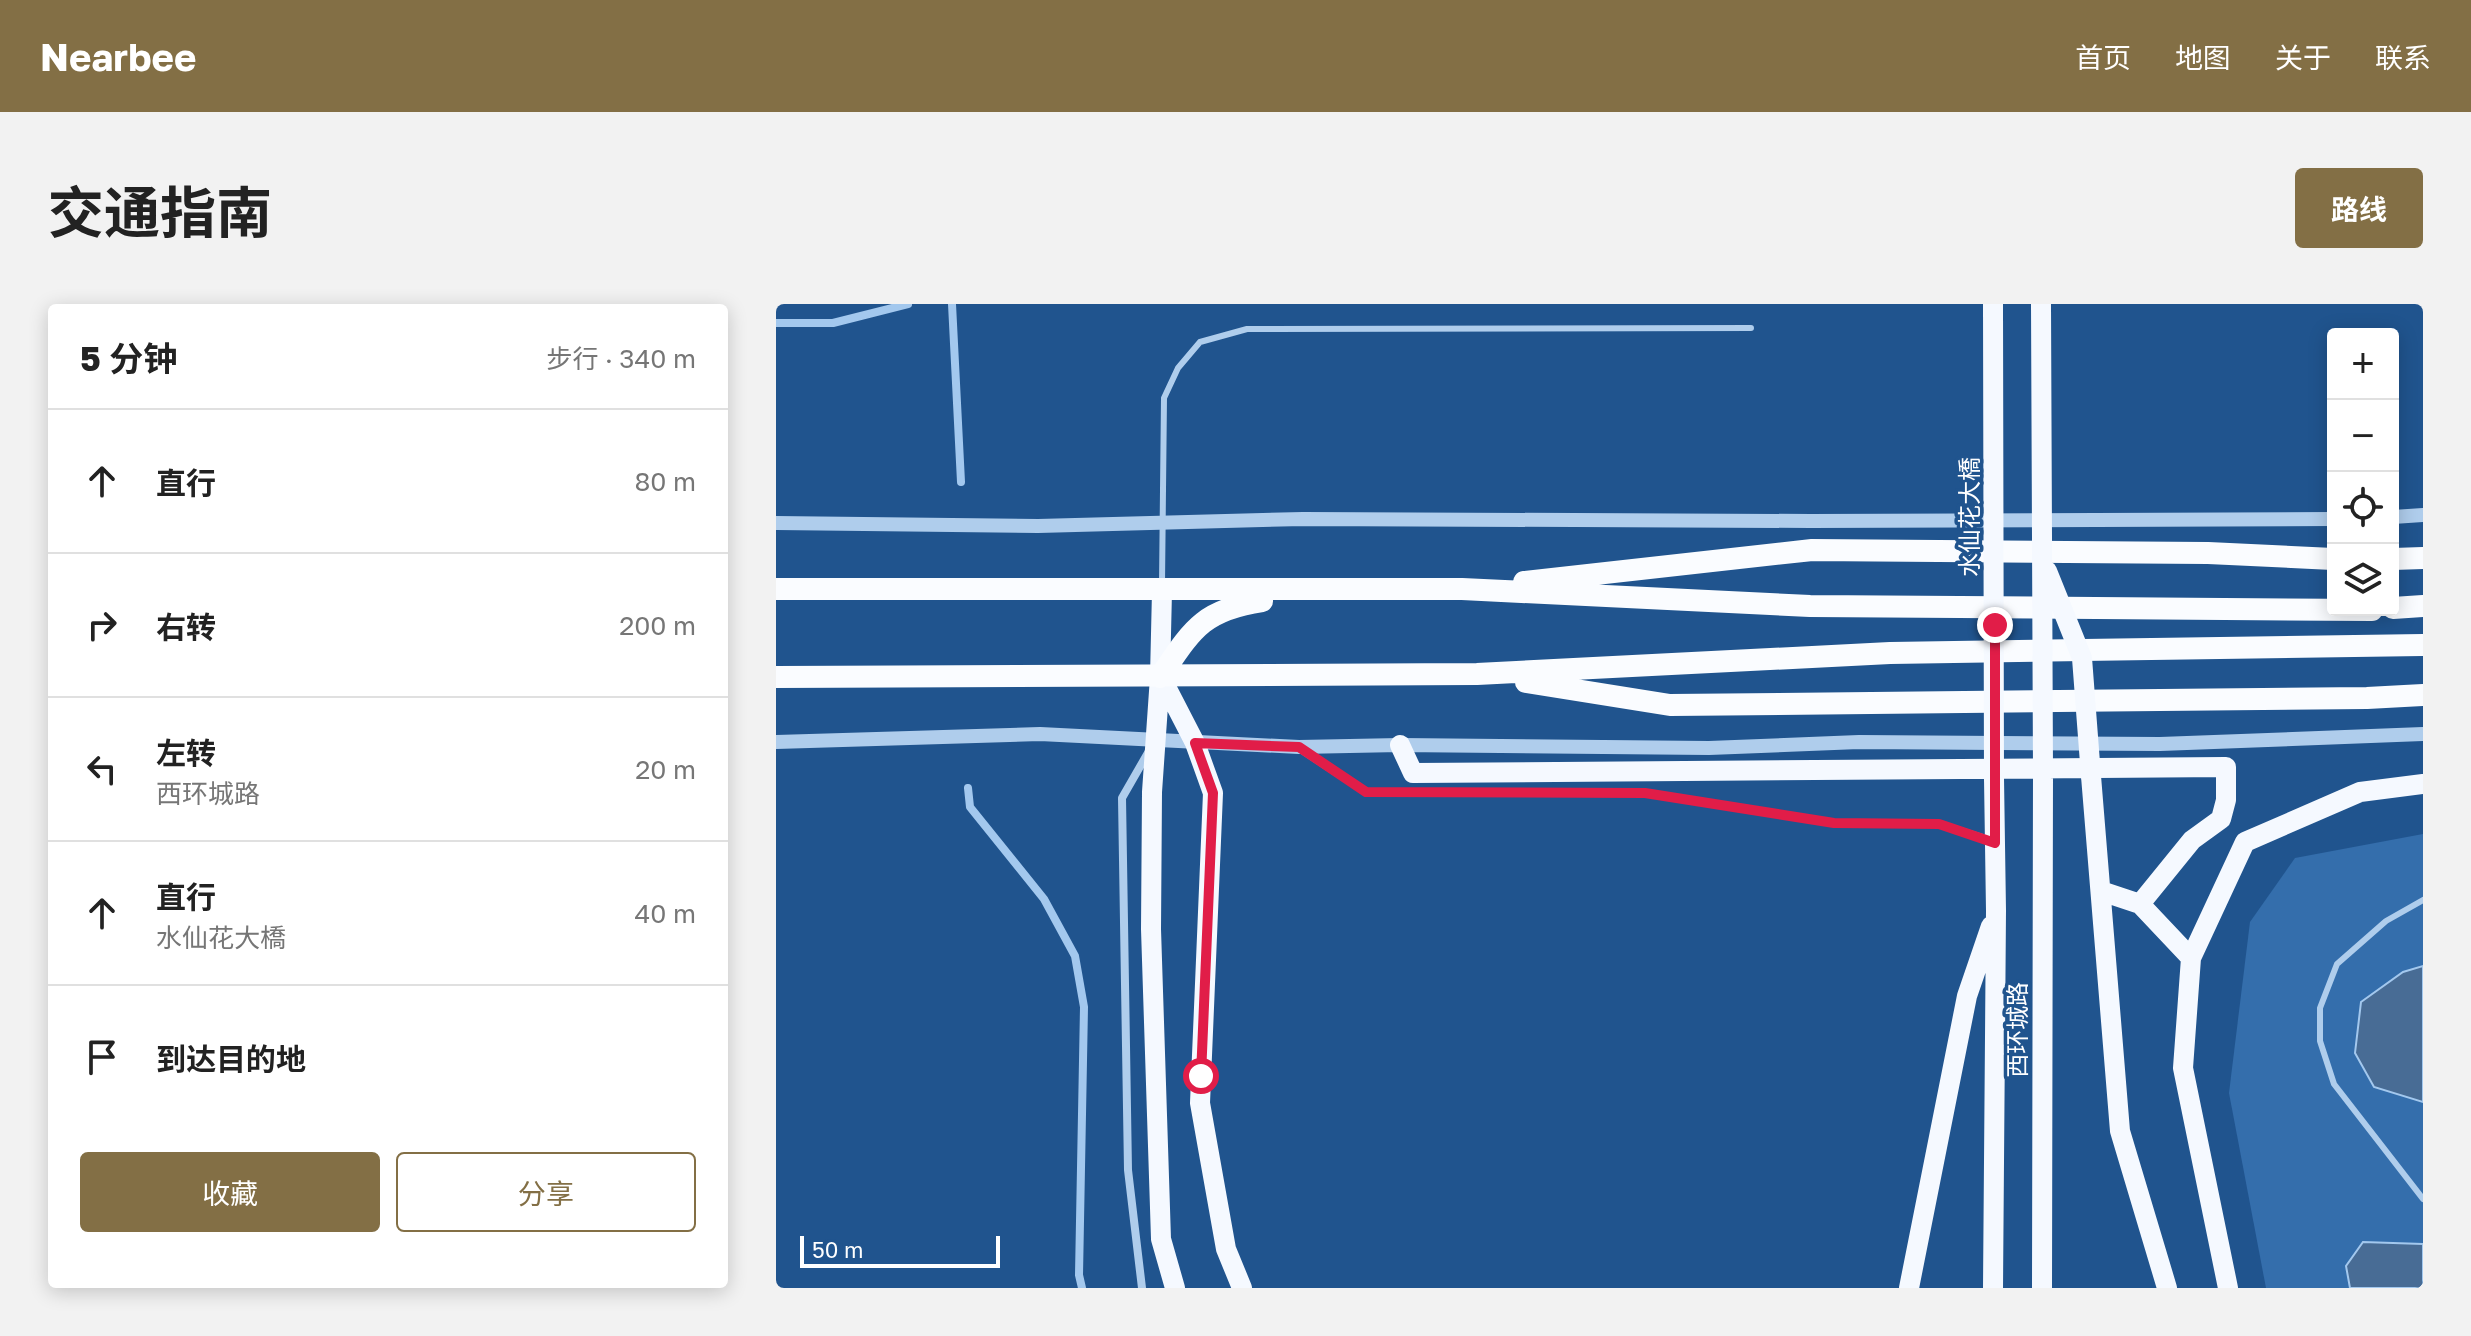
<!DOCTYPE html>
<html lang="zh">
<head>
<meta charset="utf-8">
<style>
	:root { --surface:#fff; --page:#f2f2f2; --text:#222; --muted:#767676; --line:#e0e0e0; --accent:#836f45 }
	body { margin:0; font-family:"Golos Text","Noto Sans SC",sans-serif; background:var(--page); color:var(--text) }
	.controls { position:absolute; right:24px; top:24px; display:grid; overflow:hidden; border-radius:8px; box-shadow:0 4px 20px #0003 }
	.controls button { width:72px; height:72px; display:grid; place-items:center; padding:0; border:0; border-bottom:2px solid var(--line); background:var(--surface); color:var(--text); font:40px sans-serif }
	.scale { position:absolute; left:24px; bottom:20px; width:200px; box-sizing:border-box; padding-left:8px; border:4px solid #fff; border-top:0; font-size:22px; line-height:28px; white-space:nowrap; color:#fff; -webkit-text-stroke:6px #20548e; paint-order:stroke }
	.stop { position:absolute; width:24px; height:24px; margin:-18px; border:6px solid #e11d48; border-radius:50%; background:#fff }
	.stop.end { background:#e11d48; border-color:#fff; box-shadow:0 2px 8px #0008 }
	.list { margin:0; padding:0; list-style:none }
	h2 { display:flex; justify-content:space-between; align-items:center; height:104px; margin:0; padding:0 32px; font-size:34px }
	h2 small { font-size:26px; font-weight:400; color:var(--muted) }
	.list li { display:grid; grid-template-columns:52px 1fr auto; gap:24px; align-items:center; box-sizing:border-box; height:144px; padding:0 32px; border-top:2px solid var(--line) }
	.list b { display:block; font-size:30px; white-space:nowrap }
	.list p { margin:0; font-size:26px; white-space:nowrap; color:var(--muted) }
	.list em { font-size:26px; font-style:normal; color:var(--muted) }
	.actions { display:flex; gap:16px; padding:24px 32px }
	.actions a { flex:1; padding:18px 0; border:2px solid var(--accent); border-radius:8px; text-align:center; font-size:28px; color:var(--accent) }
	.actions .main { background:var(--accent); color:#fff }
	.icon { flex:none; width:44px; height:44px; fill:none; stroke:currentColor; stroke-width:2; stroke-linecap:round; stroke-linejoin:round }
	.map { position:relative; flex:none; width:1647px; height:984px; overflow:hidden; border-radius:8px }
	header { display:flex; align-items:center; gap:48px; box-sizing:border-box; height:112px; padding:0 40px; background:var(--accent); color:#fff }
	header strong { font-size:38px }
	nav { display:flex; gap:44px; margin-inline-start:auto; font-size:28px }
	.intro { display:flex; align-items:center; justify-content:space-between; box-sizing:border-box; height:192px; padding:0 48px }
	h1 { margin:0; font-size:56px }
	.button { padding:20px 36px; border-radius:8px; background:var(--accent); color:#fff; font-size:28px; font-weight:700 }
	main { display:flex; gap:48px; padding:0 48px }
	aside { flex:1; background:var(--surface); border-radius:8px; box-shadow:0 4px 20px #0003 }
	.map>svg:first-child { display:block }
	.green { fill:#346eac }
	.water { fill:#486c95; stroke:#a3c8ee; stroke-width:2 }
	.lines { fill:none; stroke-linecap:round; stroke-linejoin:round }
	.stream { stroke:#a3c8ee; stroke-width:8 }
	.service { stroke:#afcdec; stroke-width:6 }
	.minor { stroke:#afcdec; stroke-width:8 }
	.tertiary { stroke:#afcdec; stroke-width:14 }
	.primary { stroke:#f5f9ff; stroke-width:20 }
	.trunk { stroke:#fafcff; stroke-width:22 }
	.primary-bridge { stroke:#f5f9ff; stroke-width:20 }
	.route { stroke:#e11d48; stroke-width:10 }
	.labels { text-anchor:middle; dominant-baseline:central; stroke-width:7; stroke-linejoin:round; paint-order:stroke }
	.street-label { font-size:24px; fill:#fff; stroke:#20548e }
</style>
</head>
<body>
<header>
<strong>Nearbee</strong>
<nav><a>首页</a><a>地图</a><a>关于</a><a>联系</a></nav>
</header>
<div class="intro"><h1>交通指南</h1><a class="button">路线</a></div>
<main>
<aside>
<h2>5 分钟<small>步行 · 340 m</small></h2>
<ul class="list">
<li><svg class="icon" aria-label="ahead" viewBox="0 0 24 24"><path d="M12 20V5M6 11l6-6 6 6"/></svg><div><b>直行</b></div><em>80 m</em></li>
<li><svg class="icon" aria-label="right" viewBox="0 0 24 24"><path d="M7 20v-9h11M14 6l5 5-5 5"/></svg><div><b>右转</b></div><em>200 m</em></li>
<li><svg class="icon" aria-label="left" viewBox="0 0 24 24"><path d="M17 20v-9H6M10 6l-5 5 5 5"/></svg><div><b>左转</b><p>西环城路</p></div><em>20 m</em></li>
<li><svg class="icon" aria-label="ahead" viewBox="0 0 24 24"><path d="M12 20V5M6 11l6-6 6 6"/></svg><div><b>直行</b><p>水仙花大橋</p></div><em>40 m</em></li>
<li><svg class="icon" aria-label="arrive" viewBox="0 0 24 24"><path d="M6 21V4h12l-3 4 3 4H6"/></svg><div><b>到达目的地</b></div></li>
</ul>
<div class="actions"><a class="main">收藏</a><a>分享</a></div>
</aside>
<div class="map">
<svg width="1647" height="984" viewBox="0 0 1647 984">
	<rect width="100%" height="100%" fill="#20548e"/>
	<path class="green" d="M1647,530V984H1490L1453,789L1474,618L1519,554Z"/>
	<path class="water" d="M1647,662V798L1598,783L1579,749L1585,698L1627,668Z
		M1587,938L1647,940V984H1574L1570,962Z"/>
	<g class="lines">
		<path class="stream" d="M176,0L185,178
			M0,19H57L132,0
			M192,484L194,503L268,595L299,652L308,703L303,971L306,984"/>
		<path class="service" d="M386,279L388,94L402,64L424,38L471,25L975,24
			M1647,596L1610,617L1561,660L1544,704V737L1558,780L1647,895"/>
		<path class="minor" d="M523,444L590,488L869,489L1058,519L1163,520L1219,538
			M366,984L352,866L346,494L373,447"/>
		<path class="tertiary" d="M1617,213L1647,211
			M0,219L262,222L527,215L1035,217L1557,215
			M0,438L264,430L523,443L624,441L933,444L1083,438L1384,440L1647,430"/>
		<path class="primary" d="M386,287L384,373L376,488L375,625L385,935L399,984
			M385,373L419,439L437,489L424,799L450,945L466,984
			M624,441L637,469L1450,463V496L1445,515L1416,536L1364,600
			M1315,472L1344,827L1391,984
			M1325,587L1364,600L1415,654
			M1133,984L1191,692L1215,622
			M1217,984L1220,607L1218,474
			M1266,984L1267,469
			M1452,984L1407,764L1415,654L1469,538L1584,488L1647,480"/>
		<path class="trunk" d="M1617,255L1647,254
			M748,278L1036,246L1432,249L1557,255
			M0,285H686L1034,302L1596,306
			M1617,304L1647,302
			M0,373L701,370L1114,349L1647,341
			M384,373C416,326 426,306 486,297
			M750,378L894,401L1591,394L1647,391"/>
		<path class="primary-bridge" d="M1217,0L1218,474
			M1265,0L1267,469
			M1271,267L1306,354L1315,472"/>
	</g>
	<g class="lines">
		<path class="route" d="M425,772L437,489L419,439L523,443L590,488L869,489L1058,519L1163,520L1219,539V321"/>
	</g>
	<g class="labels">
		<g class="street-label">
			<text transform="translate(1192 213) rotate(-90)">水仙花大橋</text>
			<text transform="translate(1240 726) rotate(-90)">西环城路</text>
		</g>
	</g>
</svg>
<div class="controls">
<button>+</button>
<button>−</button>
<button><svg class="icon" aria-label="locate" viewBox="0 0 24 24"><circle cx="12" cy="12" r="6"/><path d="M12 2v4M12 18v4M2 12h4M18 12h4"/></svg></button>
<button><svg class="icon" aria-label="layers" viewBox="0 0 24 24"><path d="M12 4l9 5-9 5-9-5zM3 14l9 5 9-5"/></svg></button>
</div>
<div class="scale">50 m</div>
<div class="stop" style="left:425px;top:772px"></div>
<div class="stop end" style="left:1219px;top:321px"></div>
</div>
</main>
</body>
</html>
